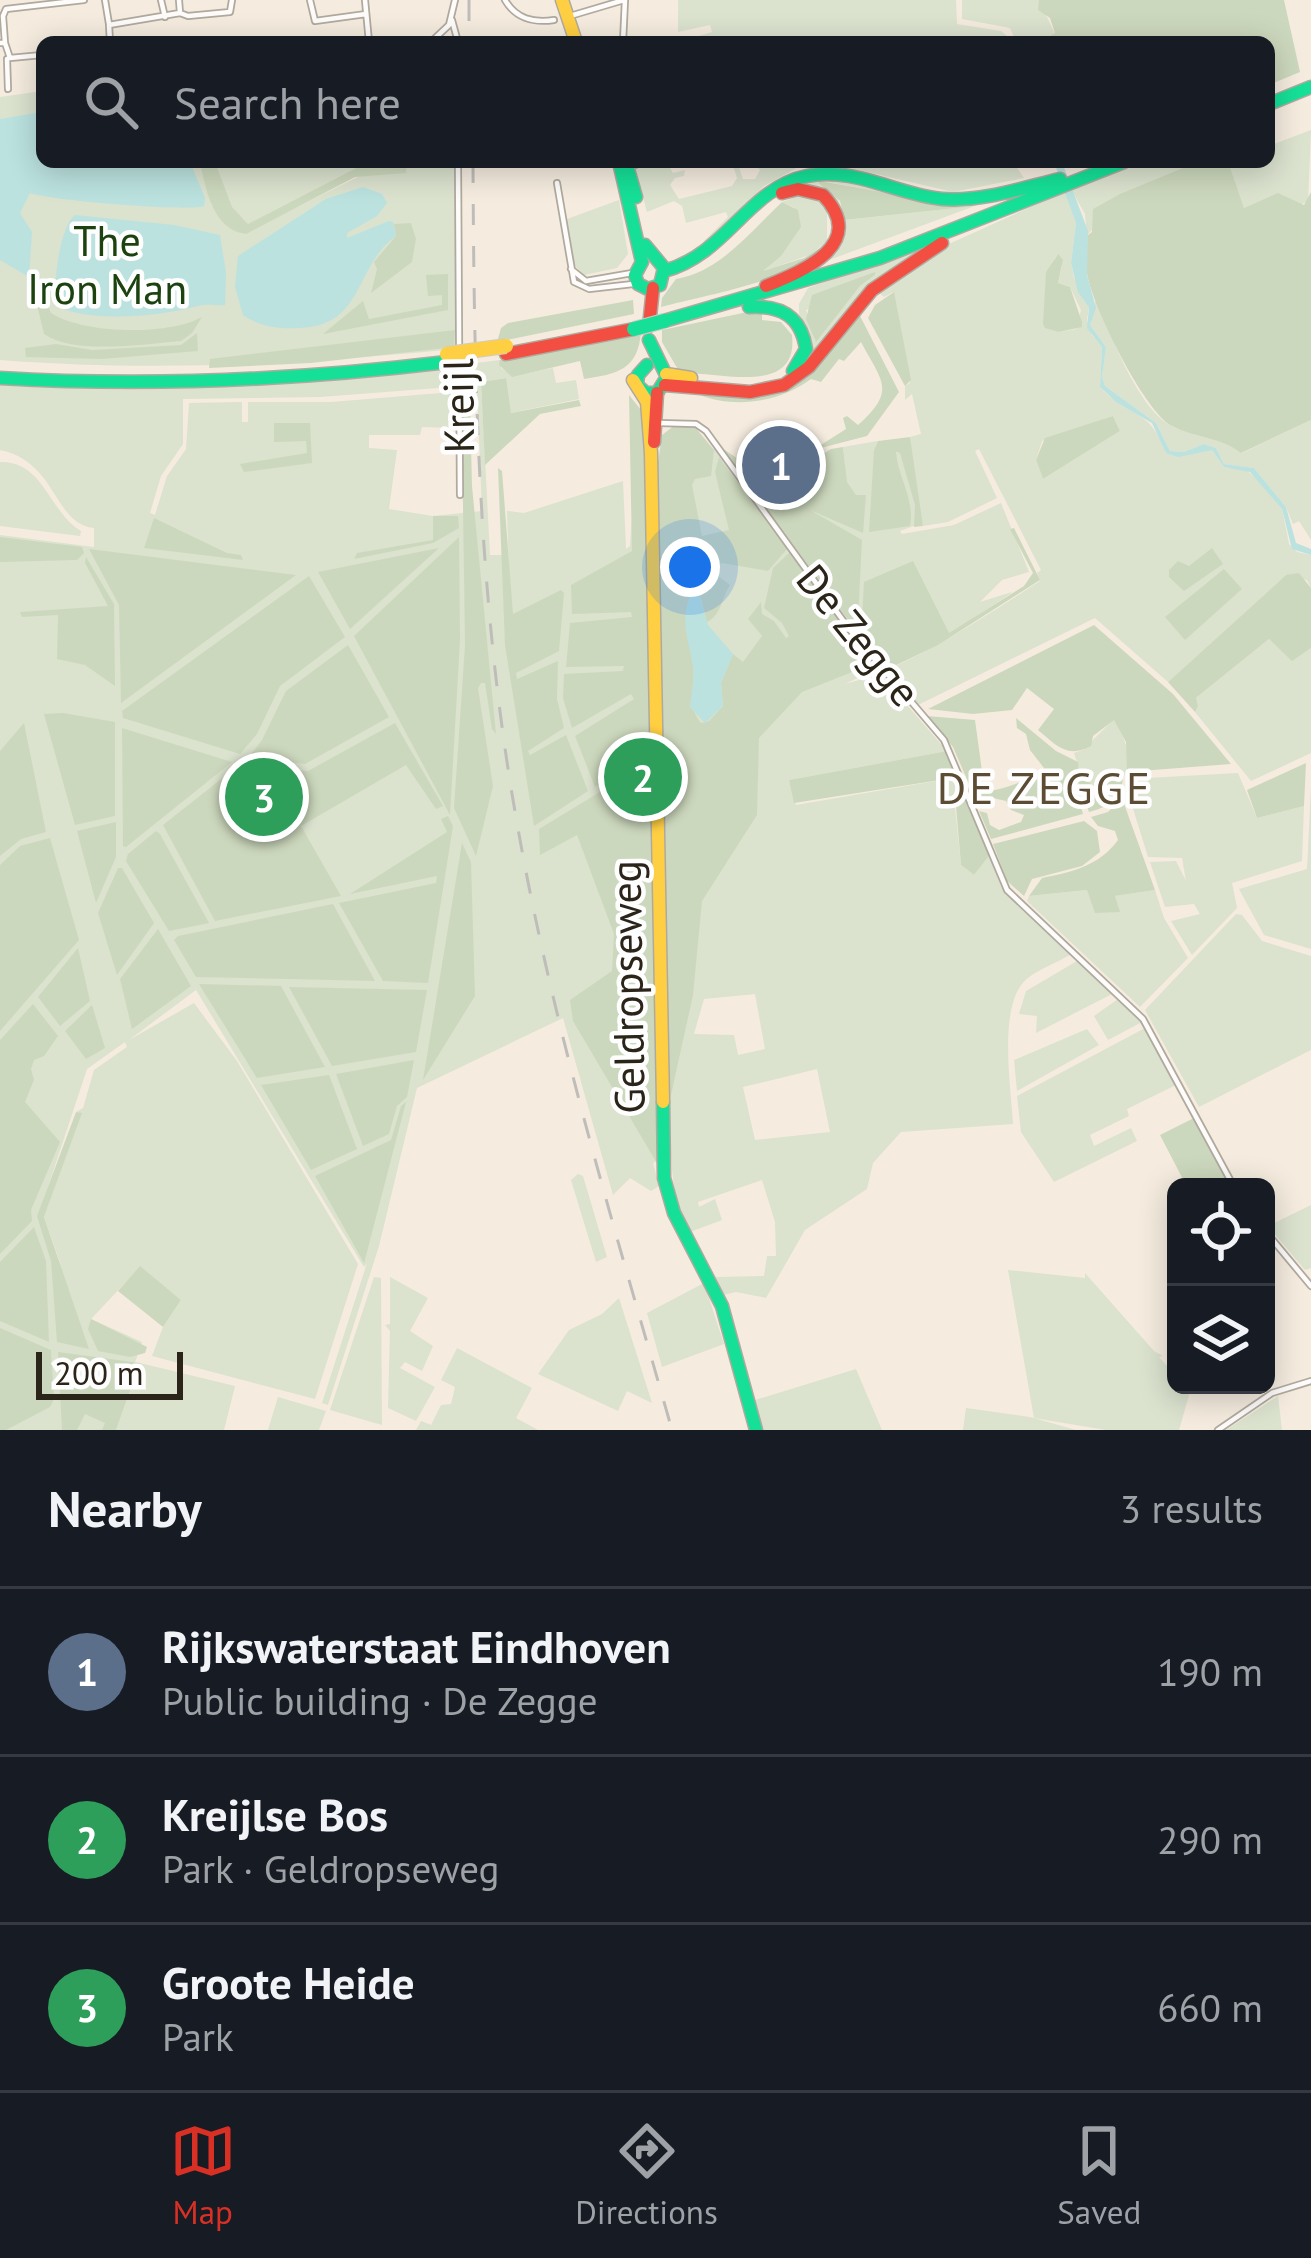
<!DOCTYPE html>
<html lang="en">
<head>
<meta charset="utf-8">
<style>
	:root { --surface:#171b24; --page:#242831; --text:#f1f3f6; --muted:#9ea1a6; --line:#363941; --accent:#d93025 }
	body { margin:0; font-family:"PT Sans",sans-serif; background:var(--page); color:var(--text) }
	.controls { position:absolute; right:36px; bottom:36px; display:grid; overflow:hidden; border-radius:18px; box-shadow:0 6px 30px #0003 }
	.controls button { width:108px; height:108px; display:grid; place-items:center; padding:0; border:0; border-bottom:3px solid var(--line); background:var(--surface); color:var(--text); font:60px sans-serif }
	.scale { position:absolute; left:36px; bottom:30px; width:147px; box-sizing:border-box; padding-left:12px; border:6px solid #2a2419; border-top:0; font-size:33px; line-height:42px; white-space:nowrap; color:#2a2419; -webkit-text-stroke:9px #fefefe; paint-order:stroke }
	.you { position:absolute; left:690px; top:567px; width:42px; height:42px; margin:-30px; border:9px solid #fff; border-radius:50%; background:#1a73e8; box-shadow:0 0 0 18px #1a73e833 }
	.badge { display:grid; place-items:center; width:78px; height:78px; border-radius:50%; background:var(--accent); color:#fff; font-size:39px; font-weight:700 }
	.pin { position:absolute; translate:-50% -50%; border:6px solid #fff; box-shadow:0 3px 12px #0006 }
	.list { margin:0; padding:0; list-style:none }
	h2 { display:flex; justify-content:space-between; align-items:center; height:156px; margin:0; padding:0 48px; font-size:51px }
	h2 small { font-size:39px; font-weight:400; color:var(--muted) }
	.list li { display:grid; grid-template-columns:78px 1fr auto; gap:36px; align-items:center; box-sizing:border-box; height:168px; padding:0 48px; border-top:3px solid var(--line) }
	.list b { display:block; font-size:45px; white-space:nowrap }
	.list p { margin:0; font-size:39px; white-space:nowrap; color:var(--muted) }
	.list em { font-size:39px; font-style:normal; color:var(--muted) }
	.icon { flex:none; width:66px; height:66px; fill:none; stroke:currentColor; stroke-width:2; stroke-linecap:round; stroke-linejoin:round }
	.map { position:relative; flex:none; width:1311px; height:1430px; overflow:hidden }
	.search { position:absolute; background:var(--surface); box-shadow:0 6px 30px #0003; left:36px; right:36px; top:36px; height:132px; display:flex; align-items:center; gap:30px; box-sizing:border-box; padding:0 42px; border-radius:18px; color:var(--muted); font-size:45px }
	.sheet { height:660px; background:var(--surface) }
	nav { display:flex; justify-content:space-around; align-items:center; box-sizing:border-box; height:168px; border-top:3px solid var(--line); background:var(--surface); font-size:33px; color:var(--muted) }
	nav a { display:grid; justify-items:center; gap:6px }
	nav .on { color:var(--accent) }
	.map>svg:first-child { display:block }
	.green { fill:#dbe2ce; fill-rule:evenodd }
	.forest { fill:#ccd8bd }
	.water { fill:#bbe2df }
	.lines { fill:none; stroke-linecap:round; stroke-linejoin:round }
	.street-casing { stroke:#b0a99e; stroke-width:8 }
	.fast-casing { stroke:#b0a99e; stroke-width:15 }
	.slow-casing { stroke:#b0a99e; stroke-width:15 }
	.jam-casing { stroke:#b0a99e; stroke-width:15 }
	.street { stroke:#fefcfa; stroke-width:4.5 }
	.fast { stroke:#16e098; stroke-width:12 }
	.slow { stroke:#ffcf43; stroke-width:12 }
	.jam { stroke:#f24e42; stroke-width:12 }
	.rail { stroke:#bfbdba; stroke-width:3; stroke-dasharray:21 21; stroke-linecap:butt }
	.fast-bridge-casing { stroke:#d0ccc6; stroke-width:16; stroke-linecap:butt }
	.slow-bridge-casing { stroke:#d0ccc6; stroke-width:16; stroke-linecap:butt }
	.fast-bridge { stroke:#16e098; stroke-width:14 }
	.slow-bridge { stroke:#ffcf43; stroke-width:14 }
	.labels { text-anchor:middle; dominant-baseline:central; stroke-width:9; stroke-linejoin:round; paint-order:stroke }
	.park-label { font-size:42px; fill:#1b420f; stroke:#fefefe }
	.street-label { font-size:42px; fill:#2a2419; stroke:#fefefe }
	.neighbourhood-label { font-size:45px; letter-spacing:3px; fill:#5b4c33; stroke:#fefefe }
</style>
</head>
<body>
<div class="map">
<svg width="1311" height="1430" viewBox="0 0 1311 1430">
	<rect width="100%" height="100%" fill="#f5ecdf"/>
	<path class="green" d="M678,0H956L957,24L1001,31L1012,40L678,42L712,32L710,25L678,32Z
		M962,0H1039L1055,34L1041,42H1016L1010,28L962,19Z
		M42,91V162L369,163L254,223L247,224L242,217L247,232L388,162H455V349C299,364 156,372 0,360V97Z
		M1311,130L1308,201L1300,205L1290,199L1244,208L1226,163L1269,162V146Z
		M648,162H666L673,173L685,170L684,176L675,178L670,185L679,199L732,186L737,178L733,166L739,167L743,179H755L760,170L752,162H1013L1024,178L953,192L833,164H804L764,186L707,244L704,241L728,217L726,212L686,223L682,206L674,201L647,212L635,167Z
		M1138,162H1197L1122,193L1087,236L1085,214L1071,189Z
		M821,176L928,198L999,197L821,263L837,239L830,199L783,186ZM822,181L964,207L845,220L838,199L818,184Z
		M1066,191L1076,223L1071,263L1074,278L1089,307L1087,320L1092,335L1102,346L1100,387C1129,419 1149,406 1166,453C1184,455 1196,449 1212,450L1224,467L1245,469L1258,480L1282,509L1289,544L1297,552L1311,555V588L1307,580L1286,575L1168,682L1095,618L918,705L886,670C941,646 990,613 1040,581L1037,573L1041,570L979,449L975,451L997,498L948,522L923,526L922,523L900,531L902,534L954,525L1001,503L1029,572L1002,580L980,602L1012,592L1010,594L952,632L845,684L880,674L947,751L789,780L796,805L959,777L965,792L954,798L961,865L974,875L989,856L1001,887L1071,954C1058,963 1032,971 1022,984C999,1013 1011,1088 1013,1124L901,1132L873,1163L867,1189L805,1230L766,1298L736,1292L723,1295L716,1277L764,1276L767,1256H776L775,1222L762,1180L698,1202L699,1207L715,1199L722,1220L690,1232C669,1196 673,1160 668,1120L658,1160L653,1163L659,1186L651,1191L630,1178L613,1195L563,1018L417,1088L379,1246L328,1405L322,1403L367,1263L364,1267L196,990L129,1040L194,1003L237,1061L358,1264L315,1399L152,1356L163,1327L181,1300L140,1267L91,1319L142,1342L112,1430H0V535L94,547V528C53,524 58,462 0,450V385C147,396 309,384 456,367V384L451,387L320,397L183,399V444L161,476L150,513L155,515L167,476L186,449L189,403L242,402V422H248V402H331L453,392V428L422,427L420,435H369V448L397,450L389,509L433,516L482,511L476,363L500,360L501,368L512,376L553,368L556,383L576,380L579,399L510,413L505,378L481,382L490,555H503L506,605L510,606L507,511L524,513L623,481L626,549L630,546L636,457L661,460L690,439L719,451L723,460L743,462L767,481L845,464L843,447L878,441L874,450L883,455L911,450L910,437L921,434L912,394L905,400V386L910,383L893,292L884,297L876,290L940,248ZM1057,255L1062,266L1058,283L1070,287L1081,310L1076,329L1059,332C1047,306 1039,279 1057,255ZM1113,416L1120,431L1043,479L1036,460L1042,441ZM755,994L765,1049L738,1055L734,1035L694,1034L704,999ZM125,1042L127,1047L94,1070L83,1108L76,1112L81,1114L44,1217L62,1268L39,1214L87,1069ZM817,1069L830,1132L755,1140L743,1087Z
		M799,196L818,201L827,212V241L812,254L761,272C786,252 795,241 795,208L782,202Z
		M619,200L628,254L617,268L584,275L574,265L567,219Z
		M923,247L920,252L800,365L799,304L808,288ZM875,275L860,286L815,341L806,310Z
		M1096,298C1109,331 1138,410 1172,426C1195,437 1221,437 1242,453L1311,420V540L1299,521L1293,524L1286,507L1254,468L1224,464L1216,448L1204,444L1184,452L1170,451L1156,423L1105,386L1102,377L1106,347L1090,325Z
		M0,462C44,461 48,511 81,531L80,536L0,526Z
		M1269,639L1292,660L1311,648V753L1251,781L1195,712V699Z
		M1114,719C1125,737 1134,760 1123,778L1113,776L1091,785L1081,775L1074,753L1083,750Z
		M1238,773L1257,818L1304,806L1302,861L1232,883L1237,908L1192,955L1171,921L1200,914L1194,904L1165,907L1150,862L1176,861L1186,881L1182,858L1148,857L1127,789L1128,776L1145,774L1147,778Z
		M1311,786V949L1264,935L1239,889L1307,869Z
		M1087,890L1091,896L1118,912L1115,896L1155,890L1164,918L1188,958L1140,1007L1027,901L1029,896Z
		M1236,914L1242,915L1262,941L1311,956V1050L1199,1107L1145,1010Z
		M1077,961L1112,994L1036,1033L1037,1016L1019,1014L1026,991Z
		M1118,999L1142,1022L1108,1040L1094,1016Z
		M1147,1027L1178,1084L1127,1109L1129,1116L1090,1135L1094,1146L1131,1128L1137,1141L1054,1182L1021,1132L1017,1096Z
		M1087,1029L1099,1045L1017,1091L1014,1060Z
		M578,1174L583,1176L607,1257L596,1262L571,1180Z
		M1311,1205V1268L1305,1270L1268,1226Z
		M1008,1270L1085,1278V1273L1154,1351L1163,1356L1159,1357L1176,1376V1385H1184L1190,1392L1179,1430H1106L1034,1418Z
		M374,1277L381,1278L382,1425L330,1410Z
		M390,1277L428,1298L410,1331L433,1346L422,1371L405,1362L400,1368L435,1387L416,1421L388,1408L390,1331L385,1325L390,1324Z
		M704,1283L724,1344L662,1367L647,1313Z
		M619,1298L652,1403L627,1391L618,1411L538,1374L569,1330L602,1314Z
		M457,1348L532,1388L516,1418L538,1430H416L421,1421L431,1425L441,1405L451,1404L455,1387L441,1380Z
		M140,1363L235,1386L224,1430H116Z
		M856,1369L882,1430H761L752,1401Z
		M1278,1396L1282,1430H1226Z
		M278,1397L326,1411L319,1430H268Z
		M966,1408L1030,1417L1076,1430H963Z"/>
	<path class="forest" d="M1039,0H1284L1300,72L1269,85V42H1041L1055,33L1050,18L1038,10Z
		M200,162H215L232,207L248,224L368,162H419L407,163L406,173L355,177L246,234C213,230 206,190 200,162Z
		M1197,162H1228L1244,208L1278,193L1304,205L1311,192V420L1241,453C1221,437 1195,438 1172,426C1145,413 1091,304 1087,273C1085,261 1088,248 1087,236L1092,232L1093,209L1122,193Z
		M820,181L966,207L844,220L840,201L818,183Z
		M782,202L798,210L801,227L781,256L763,271L804,258L825,245C800,280 704,295 661,307L662,298L676,279C720,272 751,231 782,202Z
		M411,223L416,239L412,262L371,293L377,269L374,262L396,236L394,224Z
		M1058,254L1063,260L1058,283L1070,287L1082,322V327L1059,332L1045,328L1043,324L1046,272Z
		M875,272V275L860,286L816,342L806,319L812,295Z
		M448,274V310L323,334L363,301L369,319L442,305V295L428,296L426,275Z
		M894,292L911,380L905,386L868,318L875,305Z
		M43,295L51,313C83,334 169,336 202,317L192,333L181,341C145,344 73,355 44,334L38,309Z
		M633,300L634,314L497,342L501,328L508,323Z
		M757,310H762V320L781,322L792,335C799,398 717,371 680,373L662,342V330Z
		M859,314L899,392L867,436L813,450L846,429L843,418L847,416L858,425C897,390 882,382 861,342L844,361L839,359L821,382L811,379C780,402 736,409 700,395V388L768,392Z
		M455,330L454,347L311,363L209,368L210,359Z
		M641,332C638,370 617,374 584,379L580,361L512,377L499,365L500,360Z
		M197,333L198,351L102,359L26,357L25,348L56,344L92,350L181,345Z
		M469,364L472,486L496,734L492,729L485,683H481L478,688L493,786L476,856L454,808L465,645L461,366Z
		M506,378L511,413L579,400L581,406L540,414L485,465L481,382Z
		M629,395L641,410L646,467L651,755L595,787L575,736L634,699L631,694L572,728L563,698L564,674L623,671L624,666L566,667L570,623L632,617L631,612L572,614L571,585L632,551Z
		M1113,416L1120,431L1043,479L1036,460L1045,438Z
		M274,423H310L312,463L244,472L240,464L307,453L306,441L274,442Z
		M675,425L694,426L714,450L711,476L695,479L692,485L702,536L729,530L715,472L719,457L787,549L768,571L722,563L715,566L714,573L730,585C721,599 722,614 707,622L701,599L693,590C679,627 689,632 693,666C696,689 685,703 701,723L709,721L723,706L721,683L733,654L743,662L762,636L748,619L761,602L762,614L774,621L786,638L789,636L782,623L764,608L773,568L790,552L872,664L802,692L759,738L757,815L702,901L693,995L669,1104L656,476L662,435Z
		M910,437L923,526L914,527L915,505L900,453L896,452C898,478 915,499 910,526L869,532L874,450L878,441Z
		M843,447L847,482L856,495H866L863,533L810,510L862,540L858,619L852,625L722,448L741,461H755L785,477L831,449Z
		M498,468L502,471L513,614L561,590L564,593L559,651L516,673L517,679L558,661L557,699L564,728L528,751L530,755L566,735L588,791L534,826L505,645Z
		M433,516H458L459,528L433,543L354,559L357,553L433,540Z
		M154,518L227,553L241,555L243,560L144,548Z
		M1014,528L1040,580L938,645L886,670L861,637L864,582L913,561L949,633L1024,586L1033,573L1010,529Z
		M0,537L82,547L84,553L77,560L0,562Z
		M459,537L460,640L450,815L354,636Z
		M439,548L350,629L318,572Z
		M1212,548L1223,564L1184,591L1169,577V570L1178,561L1189,566Z
		M89,549L296,575L121,703L119,605Z
		M86,557L114,604L115,686L85,665L57,659L58,615L22,617L20,612L108,606L85,563Z
		M1224,569L1242,589L1185,640L1165,617Z
		M1299,573L1311,588V648L1292,661L1269,639L1196,698L1198,706L1195,712L1168,682L1286,575Z
		M309,576L345,637L280,686L257,734L240,754L123,718L122,711Z
		M1094,625L1173,694L1231,764L1127,772L1126,742L1114,720L1093,736L1091,746C1067,759 1056,745 1038,730L1054,709L1027,688L1012,710L973,714L928,709Z
		M348,645L389,717L305,764L249,757L262,740L286,691Z
		M63,713L115,722V816L75,825L44,714Z
		M927,716L975,720L982,771L969,784L953,747Z
		M1016,718L1056,751L1078,762L1079,770L1072,778L1083,814L991,839L979,811L987,813L990,825L999,830L1021,822L1024,815L1011,810L1006,801L993,798L976,804L971,791C992,795 1028,782 1044,768L1030,750L1026,734L1017,728Z
		M24,723L46,832L21,839L0,856V751Z
		M395,723L443,806L436,809L406,765L301,826L341,896L215,921L163,825L239,765L308,771Z
		M122,728L232,762L126,847L123,846Z
		M947,751L959,777L794,803L789,780Z
		M651,761L658,1165L573,1021L570,1000L612,971L614,934L577,835L540,855L539,829Z
		M1306,763L1304,806L1257,818L1247,790Z
		M1081,775L1092,785L1113,776L1123,778C1121,799 1109,807 1089,812L1077,779Z
		M965,792L989,856L974,875L961,865L955,795Z
		M1122,798L1155,890L1115,896L1120,912L1095,913L1087,890L1029,896L1042,878C1072,872 1099,866 1118,840L1115,831L1098,826L1091,817L1108,812Z
		M448,816L453,826L428,983L383,981L339,903L436,883L437,876L350,894L447,832L441,819Z
		M1084,821L1097,831L1100,852L1082,866L1032,879L1024,896L1007,881L993,844Z
		M116,822V857L96,903L77,831Z
		M156,831L160,834L209,923L169,931L126,861L128,854Z
		M50,838L79,940L0,1031V865L20,846Z
		M462,843L471,862L475,996L423,1080Z
		M118,868H122L154,923L117,975L98,913Z
		M333,904L375,981L196,977L174,940L178,936Z
		M158,929L191,986L132,1029L120,979Z
		M78,948L90,1001L60,1026L38,997Z
		M199,984L281,986L325,1067L257,1078Z
		M289,987L427,990L416,1052L332,1066Z
		M33,1004L58,1036L44,1056L34,1060L31,1069L34,1080L25,1102L60,1142L31,1210L32,1221L0,1254V1040Z
		M92,1005L105,1048L86,1059L65,1031Z
		M414,1060L407,1097L397,1106L389,1134L363,1146L336,1074Z
		M329,1075L357,1149L311,1170L261,1085Z
		M406,1102L368,1248L364,1263L315,1176L391,1140L401,1106Z
		M76,1112L82,1113L44,1217L89,1349L57,1342L51,1261L37,1216Z
		M1192,1119H1195L1231,1187H1187L1160,1135Z
		M34,1227L46,1261L49,1342L0,1321V1262Z
		M140,1266L181,1300L163,1327L118,1291Z
		M91,1319L147,1347L145,1353L130,1357L98,1351L88,1329Z
		M0,1328L51,1350L54,1399L50,1407L6,1430H0Z
		M58,1352L140,1363L116,1430H102L105,1423L85,1414L77,1430H62Z"/>
	<path class="water" d="M42,112V162H190L205,198L204,206C189,212 47,200 30,193L20,213L32,232L29,277L0,260V119Z
		M1054,162H1062L1088,231L1087,275L1096,308L1090,325L1106,347L1102,377L1105,386L1156,423L1170,451L1184,452L1204,444L1216,448L1224,464L1254,468L1286,507L1296,543L1311,549V555L1292,549L1282,509L1276,502L1250,472L1224,467L1212,450L1178,457L1166,453L1152,423L1116,402L1100,387L1102,347L1087,328L1089,307L1078,292L1071,263L1076,223Z
		M363,187L382,194L387,203L377,216L347,233V238L389,221L393,222L396,236C354,265 365,327 298,328C278,329 259,326 243,315L235,287L238,256L326,199Z
		M75,215L174,225L220,235L226,273L225,305C217,306 207,303 198,306C162,316 93,323 58,307C51,289 60,226 75,215Z
		M693,590L699,594L708,625L733,654L721,683L723,706L705,723L690,707C691,694 695,680 693,667C689,640 678,616 693,590Z"/>
	<g class="lines">
		<defs>
			<path id="street" d="M105,0L109,24
				M161,0L165,17
				M179,0L180,13
				M310,0L315,21L366,14
				M365,0L369,42
				M505,0C516,19 533,23 554,20
				M570,16L624,0
				M452,20L458,42
				M110,42L109,25L180,13L188,16L230,12L232,0
				M431,42L449,25L455,0
				M623,42L625,0
				M0,43H5L10,58L42,55
				M5,43L3,16L6,9L84,0
				M7,59L8,89
				M458,162L460,495
				M628,168L643,162
				M557,183L574,282L589,289L633,284
				M571,269L586,281L632,273
				M659,423L696,424L706,431L850,630L944,740L1007,890L1143,1019L1234,1187
				M1266,1232L1311,1286
				M1218,1430L1272,1393L1311,1381"/>
			<path id="fast" d="M1269,104L1311,87
				M619,162L642,262
				M626,162L636,197
				M642,262L635,275L638,284L648,289L660,285L664,268L645,245
				M664,271C726,255 748,188 807,176C853,166 898,195 942,199C982,202 1022,188 1060,179
				M749,307C781,305 801,316 806,349L793,371
				M664,321L880,258L1124,162
				M647,365L638,375L637,385L646,393H657L667,377L649,340
				M0,378C150,387 298,380 447,362
				M663,1102L664,1178L674,1213L722,1306L756,1430"/>
			<path id="slow" d="M562,0L576,42
				M666,374L691,378
				M633,380L647,402L651,453L663,1102"/>
			<path id="jam" d="M766,286C803,271 869,244 823,195L798,189L782,193
				M649,326L653,288
				M506,354L634,329
				M665,385L750,392L784,385L809,367L872,290L942,243
				M654,442L657,393"/>
		</defs>
		<use href="#street" class="street-casing"/>
		<use href="#fast" class="fast-casing"/>
		<use href="#slow" class="slow-casing"/>
		<use href="#jam" class="jam-casing"/>
		<use href="#street" class="street"/>
		<use href="#fast" class="fast"/>
		<use href="#slow" class="slow"/>
		<use href="#jam" class="jam"/>
		<path class="rail" d="M469,0V42
			M473,162C474,384 478,604 517,823C553,1029 615,1229 672,1430"/>
		<defs>
			<path id="fast-bridge" d="M634,329L664,321"/>
			<path id="slow-bridge" d="M447,354L506,346"/>
		</defs>
		<use href="#fast-bridge" class="fast-bridge-casing"/>
		<use href="#slow-bridge" class="slow-bridge-casing"/>
		<use href="#fast-bridge" class="fast-bridge"/>
		<use href="#slow-bridge" class="slow-bridge"/>
	</g>
	<g class="labels">
		<g class="park-label">
			<text x="107" y="240">The<tspan x="107" dy="48">Iron Man</tspan></text>
		</g>
		<g class="street-label">
			<text transform="translate(458 406) rotate(-91)">Kreijl</text>
			<text transform="translate(859 635) rotate(51)">De Zegge</text>
			<text transform="translate(627 987) rotate(-91)">Geldropseweg</text>
		</g>
		<g class="neighbourhood-label">
			<text x="1045" y="787">DE ZEGGE</text>
		</g>
	</g>
</svg>
<div class="controls">
<button><svg class="icon" aria-label="locate" viewBox="0 0 24 24"><circle cx="12" cy="12" r="6"/><path d="M12 2v4M12 18v4M2 12h4M18 12h4"/></svg></button>
<button><svg class="icon" aria-label="layers" viewBox="0 0 24 24"><path d="M12 4l9 5-9 5-9-5zM3 14l9 5 9-5"/></svg></button>
</div>
<div class="scale">200 m</div>
<div class="you"></div>
<div class="pin badge" style="left:781px;top:465px;background:#5c6f8a">1</div>
<div class="pin badge" style="left:643px;top:777px;background:#2e9e5b">2</div>
<div class="pin badge" style="left:264px;top:797px;background:#2e9e5b">3</div>
<div class="search"><svg class="icon" aria-label="search" viewBox="0 0 24 24"><circle cx="10" cy="10" r="6"/><path d="M15 15l6 6"/></svg>Search here</div>
</div>
<section class="sheet">
<h2>Nearby<small>3 results</small></h2>
<ul class="list">
<li><span class="badge" style="background:#5c6f8a">1</span><div><b>Rijkswaterstaat Eindhoven</b><p>Public building · De Zegge</p></div><em>190 m</em></li>
<li><span class="badge" style="background:#2e9e5b">2</span><div><b>Kreijlse Bos</b><p>Park · Geldropseweg</p></div><em>290 m</em></li>
<li><span class="badge" style="background:#2e9e5b">3</span><div><b>Groote Heide</b><p>Park</p></div><em>660 m</em></li>
</ul>
</section>
<nav>
<a class="on"><svg class="icon" aria-label="map" viewBox="0 0 24 24"><path d="M3 6l6-2 6 2 6-2v14l-6 2-6-2-6 2zM9 4v14M15 6v14"/></svg>Map</a>
<a><svg class="icon" aria-label="directions" viewBox="0 0 24 24"><path d="M12 3l9 9-9 9-9-9zM9 14v-3h6M13 9l2 2-2 2"/></svg>Directions</a>
<a><svg class="icon" aria-label="saved" viewBox="0 0 24 24"><path d="M7 4h10v16l-5-4-5 4z"/></svg>Saved</a>
</nav>
</body>
</html>
